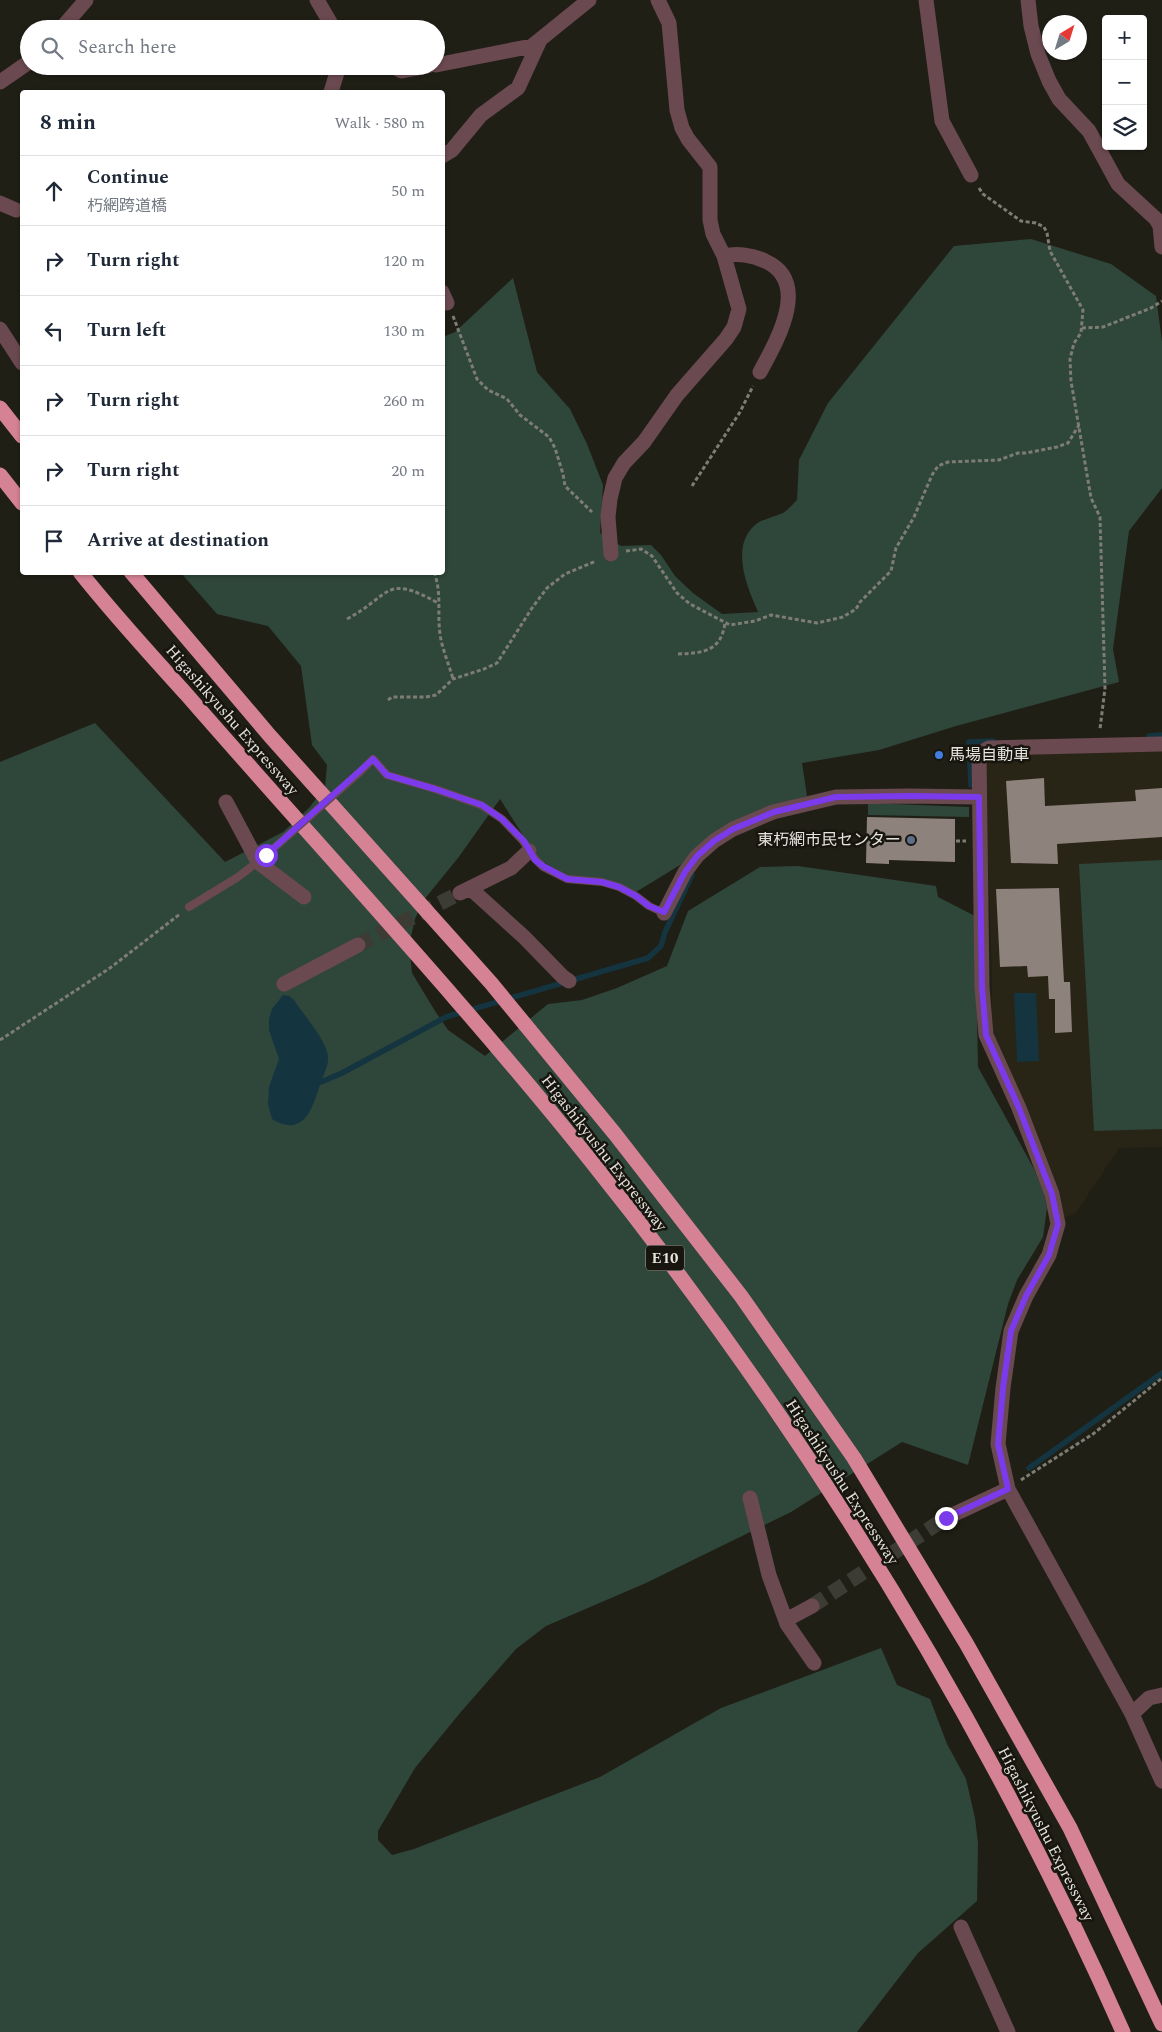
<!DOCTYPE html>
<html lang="en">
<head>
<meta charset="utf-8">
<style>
	:root { --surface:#fff; --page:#f6f6f7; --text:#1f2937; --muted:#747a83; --line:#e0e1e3 }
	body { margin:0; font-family:Spectral,"Noto Sans JP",serif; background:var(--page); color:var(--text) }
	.controls { position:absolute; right:15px; top:15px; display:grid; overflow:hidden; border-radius:5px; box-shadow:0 1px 4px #0004 }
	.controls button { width:45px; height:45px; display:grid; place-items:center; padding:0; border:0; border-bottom:1px solid var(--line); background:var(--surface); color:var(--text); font:25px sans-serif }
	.compass { position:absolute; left:1042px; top:15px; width:45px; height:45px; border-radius:50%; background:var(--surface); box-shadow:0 1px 4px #0004; rotate:38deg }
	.stop { position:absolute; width:15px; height:15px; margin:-11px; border:4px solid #7c3aed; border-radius:50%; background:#fff }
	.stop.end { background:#7c3aed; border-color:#fff; box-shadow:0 1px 5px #0008 }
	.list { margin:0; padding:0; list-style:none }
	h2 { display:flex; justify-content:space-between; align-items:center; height:65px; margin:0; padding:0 20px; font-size:21px }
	h2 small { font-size:16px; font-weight:400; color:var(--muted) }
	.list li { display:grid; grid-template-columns:32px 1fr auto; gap:15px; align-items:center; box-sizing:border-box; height:70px; padding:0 20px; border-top:1px solid var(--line) }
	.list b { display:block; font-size:19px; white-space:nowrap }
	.list p { margin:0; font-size:16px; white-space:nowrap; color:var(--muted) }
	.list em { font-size:16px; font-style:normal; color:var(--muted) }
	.icon { flex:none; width:28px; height:28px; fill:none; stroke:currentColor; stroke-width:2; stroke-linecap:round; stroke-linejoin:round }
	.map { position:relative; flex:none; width:1162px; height:2032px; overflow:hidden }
	.search { position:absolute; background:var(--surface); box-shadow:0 1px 4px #0004; left:20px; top:20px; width:425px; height:55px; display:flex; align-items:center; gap:12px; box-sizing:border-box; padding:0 18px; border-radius:28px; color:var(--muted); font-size:19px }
	.panel { position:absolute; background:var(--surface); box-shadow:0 1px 4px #0004; left:20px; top:90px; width:425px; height:485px; border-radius:5px }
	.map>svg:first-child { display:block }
	.built { fill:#282516 }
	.green { fill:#2f463a }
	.water { fill:#143440 }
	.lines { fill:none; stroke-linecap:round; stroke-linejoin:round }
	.stream { stroke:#143440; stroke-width:5.5 }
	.building { fill:#8d827c }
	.minor-tunnel { stroke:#3d3c34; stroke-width:15; stroke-dasharray:15 8; stroke-linecap:butt }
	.path { stroke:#7e7d75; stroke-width:3; stroke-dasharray:4 2.5; stroke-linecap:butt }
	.service { stroke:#6a4950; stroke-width:8 }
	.minor { stroke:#6a4950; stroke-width:15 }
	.motorway { stroke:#d48294; stroke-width:15 }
	.service-bridge { stroke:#6a4950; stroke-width:8 }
	.route { stroke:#7c3aed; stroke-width:6 }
	.shop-dot { fill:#3f7fe0; stroke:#17150d; stroke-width:2 }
	.service-dot { fill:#5c6f8a; stroke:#17150d; stroke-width:2 }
	.labels { text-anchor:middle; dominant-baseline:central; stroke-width:5; stroke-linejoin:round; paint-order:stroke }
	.shield { fill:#17150d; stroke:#a6a59f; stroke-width:1 }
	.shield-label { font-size:15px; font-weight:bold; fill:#e4e3dd }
	.street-label { font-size:16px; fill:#e4e3dd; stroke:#17150d }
	.poi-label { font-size:16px; fill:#e4e3dd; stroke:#17150d; text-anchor:start }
</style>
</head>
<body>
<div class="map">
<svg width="1162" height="2032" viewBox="0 0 1162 2032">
	<rect width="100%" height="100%" fill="#201f16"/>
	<path class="built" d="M1162,751V1147L1119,1148L1075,1214L1061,1218V1198L1051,1173L992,1063V976L985,761L991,755Z"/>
	<path class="green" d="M1031,239L1111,264L1156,296L1162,342V488L1129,531L1113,649L1119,682L956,726L879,750L802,763L807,796L755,813L685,862L636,892L569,877L538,859L500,799L458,858L423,901L415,919L409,945L412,973L435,1011L448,1030L485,1056L548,1004L582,1000L617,988L667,966L688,911L760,867L798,866L936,886L938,897L975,916L978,1067L1034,1169L1044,1193L1047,1208L1043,1237L1017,1280L1008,1304L968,1465L902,1442L791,1512L646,1583L546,1626L516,1649L460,1713L415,1768L378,1831V1840L392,1855L414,1849L600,1777L721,1708L881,1648L897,1685L930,1699L947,1744L966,1779L975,1818L978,1843L977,1901L918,1953L857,2032H0V762L95,723L225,862L283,832L309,808L325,787L327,765L312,745L301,666L268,626L217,614L181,573L442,572L443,337L455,332L513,278L537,372L570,409L587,444L603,485L600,533L621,546L651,545L661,555L675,576L693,593L722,614L758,612C747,587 730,547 755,525C762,519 774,517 783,513C788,510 793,504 797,500L799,460L828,403L954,246Z
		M868,803L969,807V817L868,815Z
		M1162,860V1129L1094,1131L1079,864Z"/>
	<path class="water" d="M1014,993H1036L1039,1061L1017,1062Z
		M283,995L289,996L294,1000C303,1014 326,1040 328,1056C329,1064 324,1074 321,1082C313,1106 305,1139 272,1119L268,1104L269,1087L279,1059L269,1030V1019L272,1009Z"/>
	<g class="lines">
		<path class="stream" d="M1149,736L1162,735
			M971,785L969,742L993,741
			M315,1082H321L342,1073L446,1017L648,958L661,946L665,932L692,875
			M1029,1468L1162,1373"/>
	</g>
	<path class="building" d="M1044,778L1045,806L1136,801L1135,790L1162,788V837L1057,844L1058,864L1011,863L1006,781Z
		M867,817L955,819V862L889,860V864L866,863Z
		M1059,888L1064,982H1070L1072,1032L1055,1033V999H1049L1048,976L1028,977L1027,966L1000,967L996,889Z"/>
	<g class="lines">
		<path class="minor-tunnel" d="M358,945L460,893
			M812,1606L946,1518"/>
		<path class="path" d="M979,188L983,194L1021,221L1036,223L1044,227L1047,233L1050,251L1083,310L1081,333L1074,343L1070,359L1071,381L1091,498L1100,517L1105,688L1100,729
			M453,316L477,379L488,390L507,399L520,415L549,437L555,448L563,474L565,486L592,512
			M1082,328L1103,327L1151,308L1162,301
			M692,486L740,412L753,386
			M626,551L641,549L652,556L677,593L690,604L730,625L755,621L771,615L817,623L843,617L856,609L860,602L891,571L896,548L914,517L932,475L938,466L948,462L999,460L1018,453H1026L1057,447L1068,443L1079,425
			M434,572C442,593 437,612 440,634C442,649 449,664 453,679
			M347,619C392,595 384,573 438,603
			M678,654C704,653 721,651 725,623
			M388,700L392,697H426L436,695L453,679L484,669L497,663L532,608L547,588L565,574L596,561
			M956,841H966
			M0,1040L110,968L180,914
			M1021,1480L1093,1434L1162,1378"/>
		<path class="service" d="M360,772L373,759L387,775L435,789L481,805L502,819L523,841L535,859L543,867L567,879L602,882L619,887L636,896L649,906L664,913
			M189,907L238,877L260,860"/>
		<path class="minor" d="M317,0L334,29
			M926,0L942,121L971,175
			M1028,0L1031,26L1038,54L1049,81L1059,99L1089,131L1118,184L1156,219L1160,226L1162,247
			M61,29L86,0
			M436,65L532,46L589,0
			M392,66L402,71L428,66
			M0,82L29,62
			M331,92L339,66
			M442,156L452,150L481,115L518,88L540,40
			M0,203L16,210
			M724,256C737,253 753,255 765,261C812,282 776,342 760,372
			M442,292L447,303
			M0,329L22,363
			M611,554L608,517L610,499L615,478L624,463L644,442L677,395L726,339L734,327L739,309L724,256L713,234L710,220V167L688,139L682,128L677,110L669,23L658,0
			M1162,744L989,748L979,754L982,987L986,1035L1019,1108L1052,1194L1058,1224L1049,1255L1026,1296L1011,1331L1003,1388L998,1444L1008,1489L1132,1714L1162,1781
			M226,802L258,862L304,897
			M471,889L524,937L563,977L569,981
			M460,893L511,868L529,851
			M664,913L685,872L697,856L714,841L733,829L773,812L836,797L910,796L979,797
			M284,984L358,945
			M750,1498L769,1575L787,1624L814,1663
			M946,1518L1008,1489
			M786,1620L812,1606
			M1132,1714L1149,1698L1162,1695
			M961,1927L1008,2032"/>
		<path class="motorway" d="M0,408L22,436
			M0,475L22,503
			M80,572C114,615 151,655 187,695C322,850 462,1000 591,1161C804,1427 985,1720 1123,2032
			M131,572L270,736L491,983L615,1134L741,1296L854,1458L966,1643L1070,1828L1162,2024"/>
		<path class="service-bridge" d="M266,855L360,772"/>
	</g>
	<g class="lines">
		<path class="route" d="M266,855L373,759L387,775L435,789L482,805L502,819L524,841L535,860L543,866L567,879L602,882L619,887L636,896L649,906L664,912L685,872L697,856L714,841L733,829L774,812L836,797L910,796L979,797L982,987L986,1035L1019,1108L1052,1194L1058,1224L1049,1255L1026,1296L1011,1331L1003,1388L998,1444L1008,1489L946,1518"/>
	</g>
	<circle class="shop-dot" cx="939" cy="755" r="5"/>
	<circle class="service-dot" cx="911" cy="840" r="5"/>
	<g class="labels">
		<rect class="shield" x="646" y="1245.5" width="38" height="25" rx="4"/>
		<g class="shield-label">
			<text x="665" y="1258">E10</text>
		</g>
		<g class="street-label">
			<text transform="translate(232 720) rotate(49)">Higashikyushu Expressway</text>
			<text transform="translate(604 1153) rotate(52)">Higashikyushu Expressway</text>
			<text transform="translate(842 1482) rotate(57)">Higashikyushu Expressway</text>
			<text transform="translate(1046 1834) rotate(63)">Higashikyushu Expressway</text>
		</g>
		<g class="poi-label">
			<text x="949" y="755">馬場自動車</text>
			<text x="901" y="840" text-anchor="end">東朽網市民センター</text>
		</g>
	</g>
</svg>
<div class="controls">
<button>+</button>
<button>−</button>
<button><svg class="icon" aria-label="layers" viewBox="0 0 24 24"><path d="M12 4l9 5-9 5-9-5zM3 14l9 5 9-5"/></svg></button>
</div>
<svg class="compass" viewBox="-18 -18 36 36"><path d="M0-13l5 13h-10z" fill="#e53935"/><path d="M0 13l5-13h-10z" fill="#747a83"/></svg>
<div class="stop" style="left:266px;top:855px"></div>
<div class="stop end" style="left:946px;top:1518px"></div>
<div class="search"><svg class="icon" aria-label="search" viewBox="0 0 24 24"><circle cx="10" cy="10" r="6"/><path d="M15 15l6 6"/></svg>Search here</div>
<section class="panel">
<h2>8 min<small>Walk · 580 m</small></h2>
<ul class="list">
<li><svg class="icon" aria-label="ahead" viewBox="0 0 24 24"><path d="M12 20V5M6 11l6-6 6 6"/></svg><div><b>Continue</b><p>朽網跨道橋</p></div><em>50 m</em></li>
<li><svg class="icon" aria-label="right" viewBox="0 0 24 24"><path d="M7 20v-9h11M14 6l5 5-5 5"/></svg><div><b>Turn right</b></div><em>120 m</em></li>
<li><svg class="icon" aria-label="left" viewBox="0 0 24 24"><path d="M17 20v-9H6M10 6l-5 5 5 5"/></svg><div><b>Turn left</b></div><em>130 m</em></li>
<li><svg class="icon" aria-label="right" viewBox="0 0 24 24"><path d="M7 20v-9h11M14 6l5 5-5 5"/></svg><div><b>Turn right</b></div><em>260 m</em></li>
<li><svg class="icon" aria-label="right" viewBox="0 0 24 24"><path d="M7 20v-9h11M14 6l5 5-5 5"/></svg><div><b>Turn right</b></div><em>20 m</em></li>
<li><svg class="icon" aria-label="arrive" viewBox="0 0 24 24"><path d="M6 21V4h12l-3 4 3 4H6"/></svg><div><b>Arrive at destination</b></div></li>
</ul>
</section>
</div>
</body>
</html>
